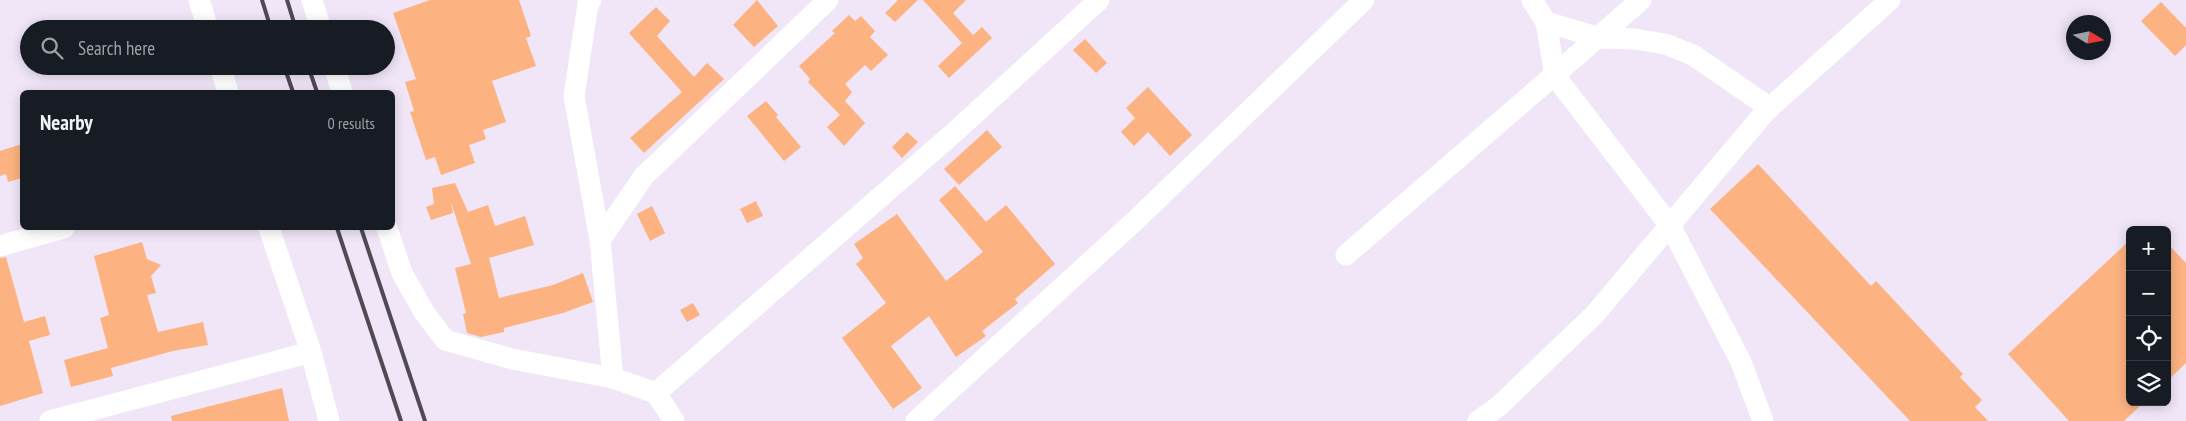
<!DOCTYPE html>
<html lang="en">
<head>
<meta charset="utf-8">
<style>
	:root { --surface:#171b24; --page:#242831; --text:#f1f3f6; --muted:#9ea1a6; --line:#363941 }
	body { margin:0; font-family:"PT Sans Narrow",sans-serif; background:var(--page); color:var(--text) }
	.controls { position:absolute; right:15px; bottom:15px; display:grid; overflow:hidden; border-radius:8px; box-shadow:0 2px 12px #0003 }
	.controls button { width:45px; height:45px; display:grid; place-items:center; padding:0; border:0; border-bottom:1px solid var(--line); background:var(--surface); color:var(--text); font:25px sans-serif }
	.compass { position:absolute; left:2066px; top:15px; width:45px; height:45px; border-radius:50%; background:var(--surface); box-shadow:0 2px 12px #0003; rotate:100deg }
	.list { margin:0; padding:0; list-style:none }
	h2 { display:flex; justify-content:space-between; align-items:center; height:65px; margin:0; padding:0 20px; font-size:21px }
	h2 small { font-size:16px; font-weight:400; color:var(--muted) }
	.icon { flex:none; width:28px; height:28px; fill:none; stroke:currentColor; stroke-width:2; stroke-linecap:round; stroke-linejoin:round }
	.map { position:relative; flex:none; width:2186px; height:421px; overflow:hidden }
	.search { position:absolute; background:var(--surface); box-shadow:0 2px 12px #0003; left:20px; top:20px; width:375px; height:55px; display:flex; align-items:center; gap:12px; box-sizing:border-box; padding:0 18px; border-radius:28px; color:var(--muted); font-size:19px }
	.panel { position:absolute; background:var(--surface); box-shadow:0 2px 12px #0003; left:20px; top:90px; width:375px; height:140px; border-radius:8px }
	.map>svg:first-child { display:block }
	.building { fill:#fdb281 }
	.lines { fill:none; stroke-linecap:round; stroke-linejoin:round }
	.minor { stroke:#fff; stroke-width:21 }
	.rail { stroke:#4f4a53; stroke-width:4 }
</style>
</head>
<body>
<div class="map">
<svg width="2186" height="421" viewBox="0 0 2186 421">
	<rect width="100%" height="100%" fill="#f0e6f8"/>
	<path class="building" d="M430,0H519L531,36L526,38L536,66L492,81L506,122L483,130L486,139L469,145L475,163L441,175L435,157L426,160L410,112L414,111L405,82L416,79L393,13Z
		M757,0L778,26L754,47L733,25Z
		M898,0H918L895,22L885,13Z
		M923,0H966L953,13L973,35L982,27L992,38L949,78L938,66L962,43Z
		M2161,2L2186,28V45L2175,56L2141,21Z
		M656,7L670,21L657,36L694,77L707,63L724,79L644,153L630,138L682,92L629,33Z
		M849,15L855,21L861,16L875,31L870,37L888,55L871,71L865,65L845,84L852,92L845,101L865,123L844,146L827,127L840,115L808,82L810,79L799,66L835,33L832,31Z
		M1085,39L1107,63L1096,73L1073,50Z
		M1148,87L1192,135L1170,156L1148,132L1134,146L1121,132L1135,118L1126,108Z
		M766,101L778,115L776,117L801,147L784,161L747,116Z
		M987,130L1002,147L959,185L944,169Z
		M907,132L918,142L902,158L892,147Z
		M22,144V178L8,182L6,174L0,176V151Z
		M1758,164L1871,286L1876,281L1963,374L1960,377L1982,400L1975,407L1988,421H1910L1710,209Z
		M455,183L468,212L488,205L495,226L525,216L534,245L489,258L499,298L553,285L583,273L593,302L563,313L504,328V332L481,337L467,333L463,314L466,313L455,268L471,264L451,202L453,213L431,220L426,207L434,204L432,188Z
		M955,186L986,222L1006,205L1055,264L1015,299L1018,303L982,331L986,336L956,357L929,316L891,346L922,388L893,409L842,338L886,303L856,264L863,258L854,244L897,214L946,281L983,252L939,200Z
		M756,201L763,216L747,223L740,209Z
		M652,206L665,233L650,241L637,214Z
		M2130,240V402H2144L2124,421H2069L2008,354Z
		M142,242L147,259L161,265L151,276L156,293L147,295L158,332L203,322L208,345L173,351L111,368L113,376L71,387L64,360L108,348L100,318L109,315L94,256Z
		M2167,243L2186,263V363L2167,381Z
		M6,257L24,322L45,316L50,335L29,341L43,393L0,406V258Z
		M693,303L700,315L687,322L680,310Z
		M282,388L289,421H172L171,416Z"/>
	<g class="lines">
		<path class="minor" d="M199,0L208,29
			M312,0L321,29
			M591,0L588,4L574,96L600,240L613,378
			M1532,0L1546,22L1600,38L1635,39L1665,44L1693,55L1770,108
			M1546,22L1555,76L1671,227L1741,362L1763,421
			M220,66L228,92
			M334,66L342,92
			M269,228L311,352L329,421
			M387,228L402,273L424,312L445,340L512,359L613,378L656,393L674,421
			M600,240L644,176L828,0
			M0,246L64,228
			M1346,255L1641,0
			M656,393L957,130L1099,0
			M50,421L311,352
			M916,421L1138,218L1364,0
			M1478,421L1499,406L1595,314L1766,111L1890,0"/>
		<path class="rail" d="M262,0L271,29
			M287,0L296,29
			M284,66L293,92
			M308,66L317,92
			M337,228L401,421
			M361,228L425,421"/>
	</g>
</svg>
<div class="controls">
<button>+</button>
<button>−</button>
<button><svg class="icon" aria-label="locate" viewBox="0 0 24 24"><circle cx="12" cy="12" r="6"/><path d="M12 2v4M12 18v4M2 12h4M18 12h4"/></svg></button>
<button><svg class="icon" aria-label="layers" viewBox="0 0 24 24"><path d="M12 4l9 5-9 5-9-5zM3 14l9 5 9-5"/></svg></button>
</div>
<svg class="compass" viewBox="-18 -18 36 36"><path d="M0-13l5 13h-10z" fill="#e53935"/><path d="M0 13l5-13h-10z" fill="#9ea1a6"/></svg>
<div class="search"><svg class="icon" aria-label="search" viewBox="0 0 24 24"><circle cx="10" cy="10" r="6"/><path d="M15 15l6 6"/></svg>Search here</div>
<section class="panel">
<h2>Nearby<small>0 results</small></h2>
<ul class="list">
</ul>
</section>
</div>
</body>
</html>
